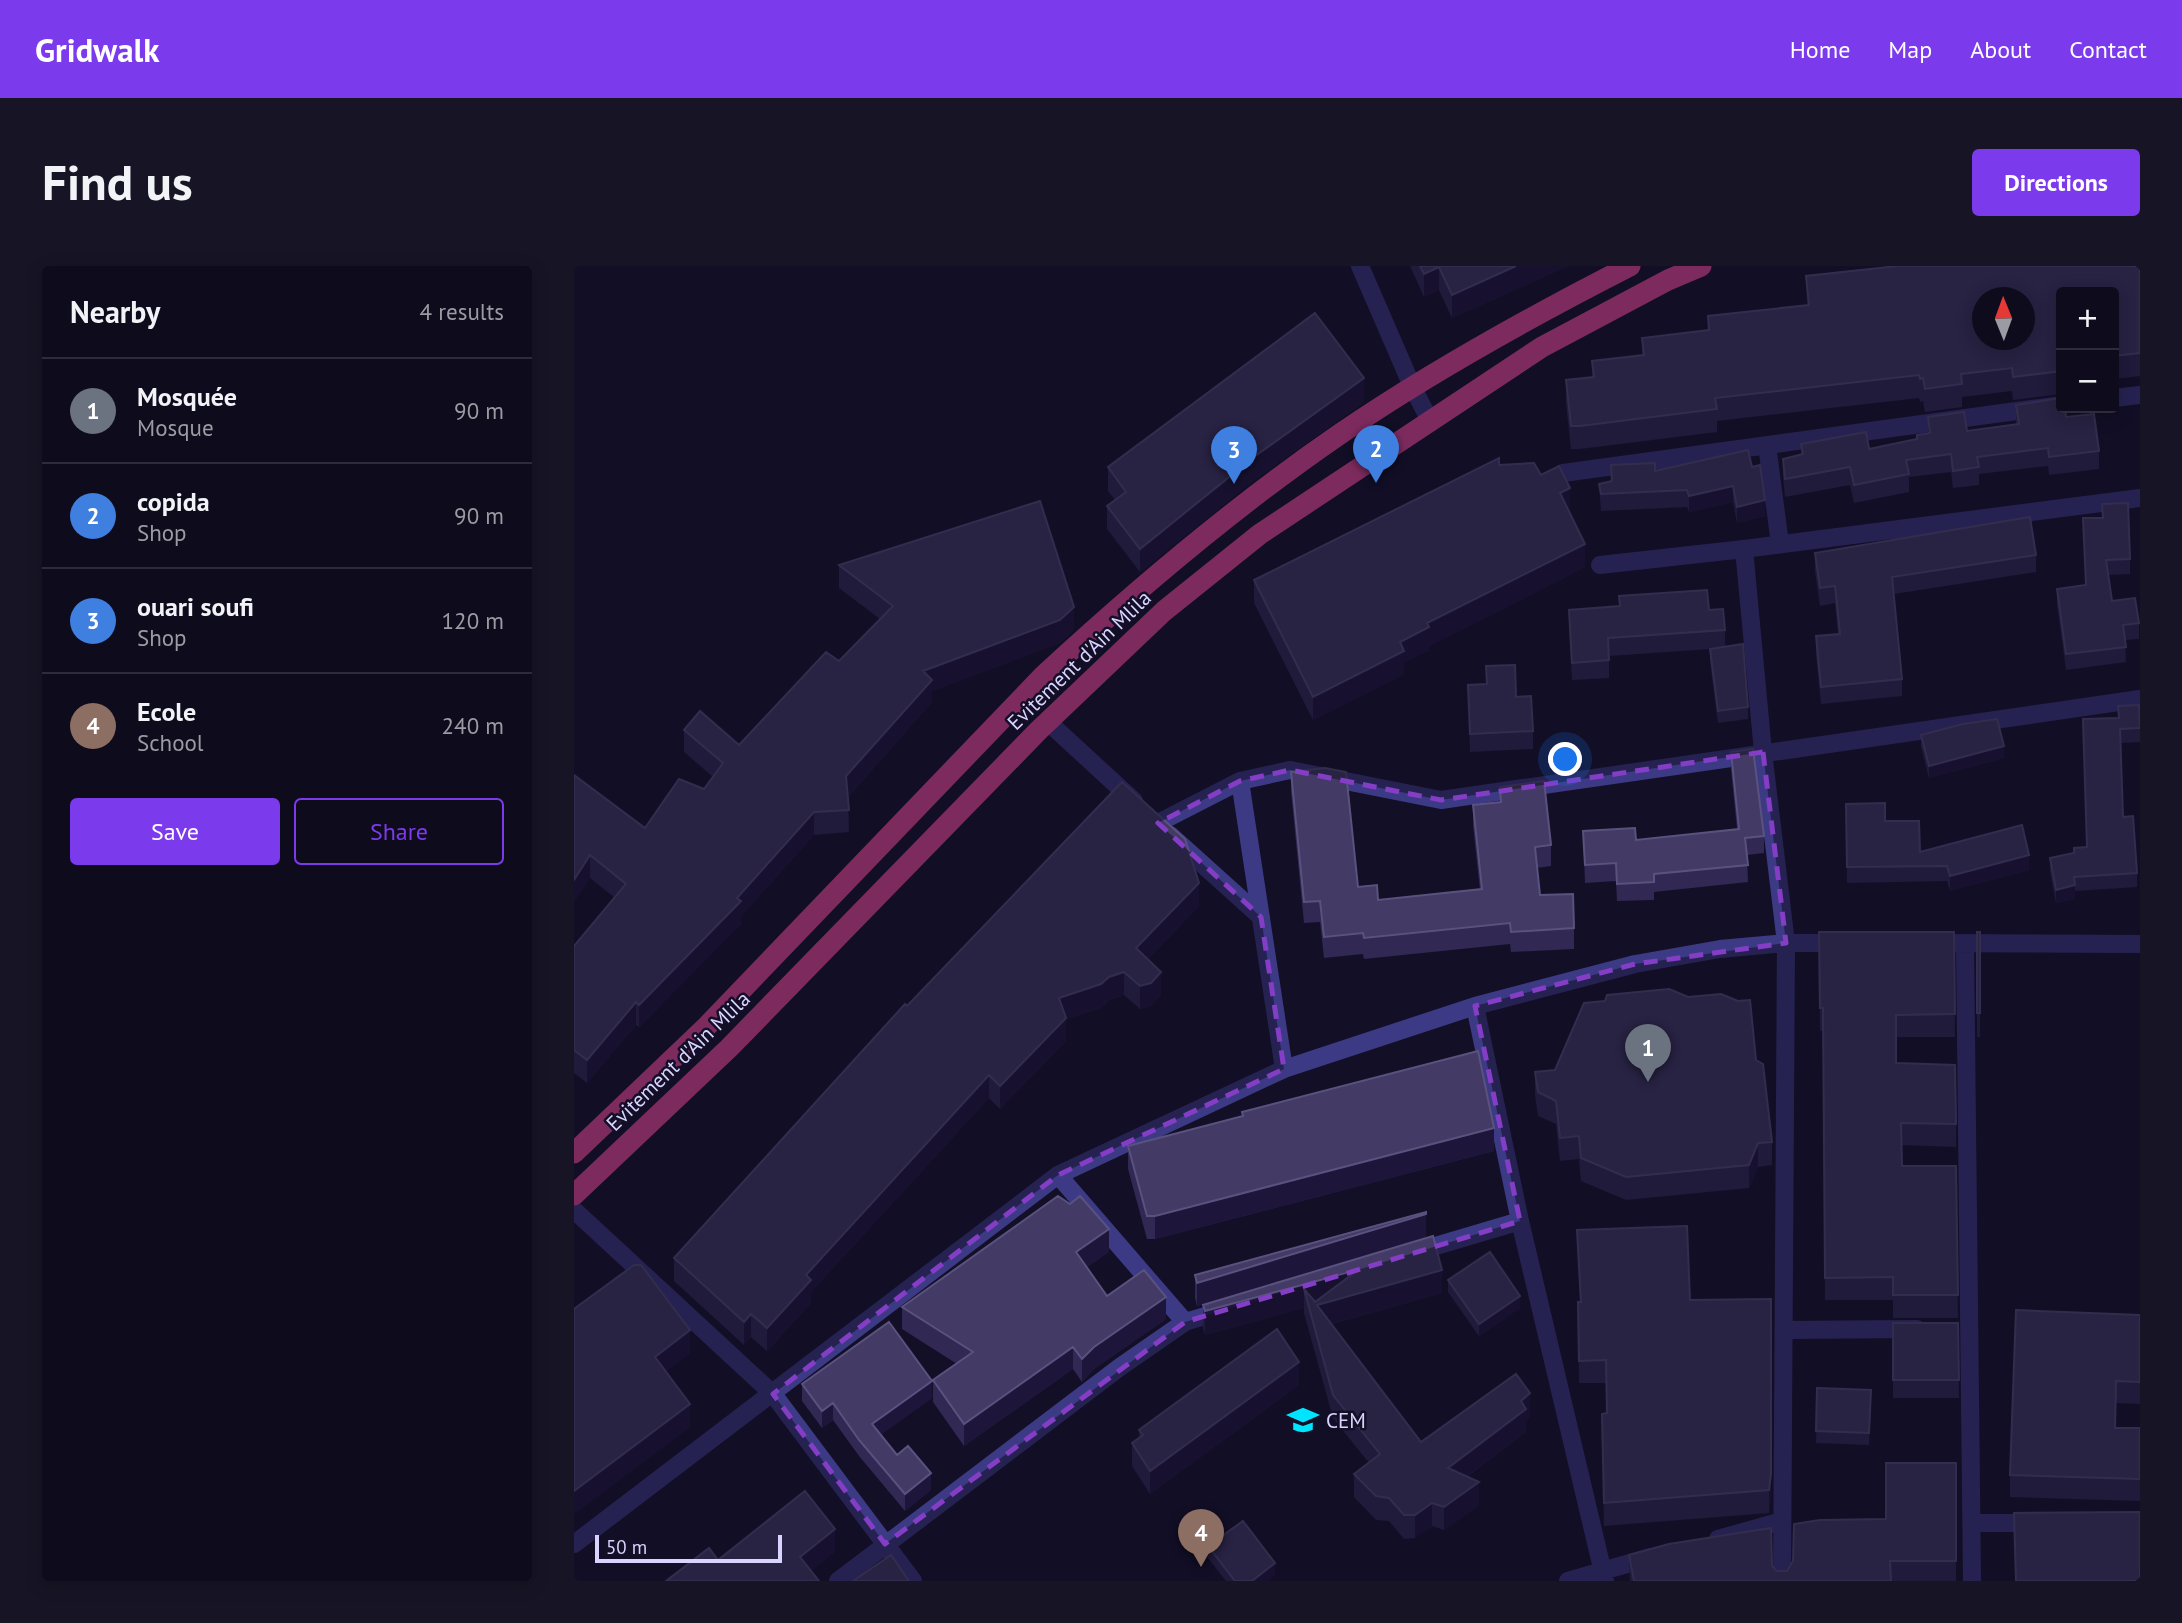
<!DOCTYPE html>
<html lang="en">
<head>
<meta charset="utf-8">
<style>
	:root { --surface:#0e0b1c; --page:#171425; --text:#f1f3f6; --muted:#9b9ba3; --line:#2e2b3b; --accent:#7c3aed }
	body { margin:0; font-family:"PT Sans",sans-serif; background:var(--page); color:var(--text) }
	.controls { position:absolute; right:21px; top:21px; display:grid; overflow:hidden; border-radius:7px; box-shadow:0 4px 18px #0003 }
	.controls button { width:63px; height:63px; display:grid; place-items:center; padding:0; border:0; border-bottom:2px solid var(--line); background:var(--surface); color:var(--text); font:35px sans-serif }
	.compass { position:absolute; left:1398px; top:21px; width:63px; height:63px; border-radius:50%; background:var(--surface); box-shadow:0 4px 18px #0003; rotate:359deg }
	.scale { position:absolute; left:21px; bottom:18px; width:187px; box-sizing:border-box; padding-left:7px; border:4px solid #d9d4ff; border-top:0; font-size:19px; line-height:24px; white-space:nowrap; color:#d9d4ff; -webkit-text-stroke:5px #130f26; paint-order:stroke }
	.you { position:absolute; left:992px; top:494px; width:24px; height:24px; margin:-18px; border:5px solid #fff; border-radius:50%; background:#1a73e8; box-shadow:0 0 0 10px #1a73e833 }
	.badge { display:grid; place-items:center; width:46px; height:46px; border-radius:50%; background:var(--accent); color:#fff; font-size:23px; font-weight:700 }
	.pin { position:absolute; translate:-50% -58px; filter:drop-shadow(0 2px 4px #0008) }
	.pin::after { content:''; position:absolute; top:37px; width:24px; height:21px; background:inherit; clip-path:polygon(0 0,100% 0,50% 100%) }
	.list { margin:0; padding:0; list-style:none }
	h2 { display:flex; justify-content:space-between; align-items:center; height:91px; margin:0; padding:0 28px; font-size:30px }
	h2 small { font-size:23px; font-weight:400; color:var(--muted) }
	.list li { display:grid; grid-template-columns:46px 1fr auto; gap:21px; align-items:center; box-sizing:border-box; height:105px; padding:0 28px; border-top:2px solid var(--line) }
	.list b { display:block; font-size:26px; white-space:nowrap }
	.list p { margin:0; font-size:23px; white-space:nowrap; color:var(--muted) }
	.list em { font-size:23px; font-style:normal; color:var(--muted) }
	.actions { display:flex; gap:14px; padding:21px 28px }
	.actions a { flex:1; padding:16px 0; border:2px solid var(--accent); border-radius:7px; text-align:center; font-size:24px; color:var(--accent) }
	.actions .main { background:var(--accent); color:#fff }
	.map { position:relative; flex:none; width:1566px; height:1315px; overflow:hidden; border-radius:7px }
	header { display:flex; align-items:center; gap:42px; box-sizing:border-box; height:98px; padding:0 35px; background:var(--accent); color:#fff }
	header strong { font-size:33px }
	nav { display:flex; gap:38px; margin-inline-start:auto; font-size:24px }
	.intro { display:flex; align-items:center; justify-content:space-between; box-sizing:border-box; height:168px; padding:0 42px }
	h1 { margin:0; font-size:49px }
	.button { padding:18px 32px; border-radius:7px; background:var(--accent); color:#fff; font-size:24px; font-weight:700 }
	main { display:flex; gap:42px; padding:0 42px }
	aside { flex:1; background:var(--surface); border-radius:7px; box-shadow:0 4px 18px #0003 }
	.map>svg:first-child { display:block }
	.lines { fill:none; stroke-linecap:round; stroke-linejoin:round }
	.minor { stroke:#3d3a85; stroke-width:18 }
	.highway { stroke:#ff4fa3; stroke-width:21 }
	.wall { fill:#312854 }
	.shaded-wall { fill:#1d163a }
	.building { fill:#433a66; stroke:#5a527e; stroke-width:2; fill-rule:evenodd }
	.marked { fill:none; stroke:#843dc5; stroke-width:5; stroke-dasharray:14 9; stroke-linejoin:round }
	.labels { text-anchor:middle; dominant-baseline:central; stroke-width:5; stroke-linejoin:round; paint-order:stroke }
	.street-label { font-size:21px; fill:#d9d4ff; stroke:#130f26 }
	.poi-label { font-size:21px; fill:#d9d4ff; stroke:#130f26; text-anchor:start }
</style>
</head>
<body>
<header>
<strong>Gridwalk</strong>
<nav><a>Home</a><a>Map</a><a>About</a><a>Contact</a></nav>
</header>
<div class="intro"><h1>Find us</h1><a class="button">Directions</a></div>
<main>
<aside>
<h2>Nearby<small>4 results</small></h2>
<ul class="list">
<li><span class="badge" style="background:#6b7280">1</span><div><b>Mosquée</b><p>Mosque</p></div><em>90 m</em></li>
<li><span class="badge" style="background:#3f7fe0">2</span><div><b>copida</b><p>Shop</p></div><em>90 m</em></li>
<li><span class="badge" style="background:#3f7fe0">3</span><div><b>ouari soufi</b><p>Shop</p></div><em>120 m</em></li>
<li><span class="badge" style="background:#8d6e63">4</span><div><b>Ecole</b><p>School</p></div><em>240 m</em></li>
</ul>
<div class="actions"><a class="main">Save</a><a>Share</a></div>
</aside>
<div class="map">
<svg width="1566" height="1315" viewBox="0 0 1566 1315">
	<rect width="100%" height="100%" fill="#130f26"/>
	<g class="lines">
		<path class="minor" d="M786,0L838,120L856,155
			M1540,132L1566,129
			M1193,179L1206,278
			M989,207L1487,139
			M1170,283L1189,486L1212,677L1208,1315
			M1026,299L1170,283L1566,232
			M474,456L560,535
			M666,515L710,803
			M584,557L666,515L716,504L867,534L1566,433
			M596,569L687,651
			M1356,677L1566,678
			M1391,678L1398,1315
			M901,740L946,955L1031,1315
			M484,909L611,1056L651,1044
			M0,944L199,1128L339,1315
			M838,987L946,955
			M1210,1064L1343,1063
			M1398,1257H1465
			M1144,1273L1208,1255
			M0,1278L484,909L710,803L901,740L1061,698L1146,683L1212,677H1269
			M264,1315L546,1101L611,1056
			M994,1315L1077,1291"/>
		<path class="highway" d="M0,887L133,760L469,410C562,324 661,240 766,168C858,105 956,51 1056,0
			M0,929L155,782L465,464L590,345L686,268L968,81L1094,14L1127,0"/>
	</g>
	<path class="wall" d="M836,0H994L878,52L865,24L850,31Z
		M1566,0V110L1540,113V26H1487V128L1439,134L1438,125L1388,131V141L1351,146L1349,135L1346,136L1345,132L1143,155V166L1006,183H997L992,137V114L1018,111V95L1068,89V72L1134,64V50L1233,39L1232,10Z
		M790,136L680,214L566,306L533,263V240L541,234L534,225V201Z
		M1442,139L1492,151L1525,185V203L1475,209L1474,200L1405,208V219L1379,222L1377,206L1335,211V226L1280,237L1276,219L1211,231L1209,210V193L1227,189V178L1295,183L1343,173L1354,168V151L1393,165L1442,159Z
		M1174,184L1191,250L1163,257L1159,236L1115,246L1113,241L1027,245L1025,218L1037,216V199L1081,205Z
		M925,199L967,209L996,245L1011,301L855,380V384L830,396V408L739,454L680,337V314Z
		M1528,238L1556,293V308L1534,309L1538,335L1565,357V373L1551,374L1552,396L1492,404L1483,338V323L1512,319L1509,252H1528Z
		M1241,287L1462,289V306L1320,328L1328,413V430L1247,438L1242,388V370L1264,368L1261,337L1246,340L1241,305Z
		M265,299L500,364L486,377L358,425V436L274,531L275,566L240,569L167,650V658L65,761L62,759L13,817L0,807V680L41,632L16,612L0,509L71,562L130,523L139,511L110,486V464L165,479L265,395L306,353L265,322Z
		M1045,330L1135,344L1151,364V381L1174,441V453L1144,457L1136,395V383L1035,390V412L998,414L995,361V344L1045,340Z
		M912,400L942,431L959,465V483L896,486L894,419L912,418Z
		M1544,440L1566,455V476L1546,477L1549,551L1563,607V621L1501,625V633L1482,637L1476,606V592L1500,587L1513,581L1544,452Z
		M1347,469L1430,492L1355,512L1347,481Z
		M1157,486L1190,570V587L1173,589L1174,616L1080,626V634L1043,635L1042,615L1011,617L1009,565L1062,574L1163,563L1157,504Z
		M717,506L784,621L804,634L906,624L899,560V539L926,536V521L977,579V600L963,602L966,629L1000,662V683L937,686L936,678L790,693L789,688L750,692L746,656L730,657L717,526Z
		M1272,538L1311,555L1346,586L1455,604L1376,625L1373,615L1273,617Z
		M625,640L574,693L587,729L577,740L566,743L550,729L535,734L527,742L492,753V775L426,843L415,832L237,1026V1037L193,1085L177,1071L170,1079L100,1015V992L333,740Z
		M1245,666H1380L1381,771H1322V797L1382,858V881L1327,879L1328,900H1382L1384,1052H1319V1034H1251L1249,765H1246Z
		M1403,666H1406V771H1403Z
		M1182,794L1198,876V899L1184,901L1175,922L1052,934L1007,915L1005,893L986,895L982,858L964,850L961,829V806Z
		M668,846L920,885L581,973H573L554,903V880L668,850Z
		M1003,964L1116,1034L1197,1231L1195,1247L1030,1260L1028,1170L1032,1147V1117H1005L1004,1036H1006Z
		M859,970L868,1027L758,1058L847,1176L956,1150L952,1154V1166L893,1211L905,1239L870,1264L858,1260L841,1272L830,1273L815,1255L802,1254L780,1231V1208L795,1197L759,1152L730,1047V1042L631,1069L629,1062V1039Z
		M852,971L623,1040L621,1032V1009Z
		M535,986L513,1001L533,1030L592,1053L520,1103L508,1116L499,1103L390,1180L359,1136V1114L383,1098L328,1063V1041Z
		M874,1014L946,1042L905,1070L874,1026Z
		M1566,1049V1138L1542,1137L1541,1162H1566V1235L1436,1231V1209Z
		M1319,1057H1384L1385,1132H1319Z
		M228,1118L358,1132L306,1169L323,1189L357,1224L331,1245L285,1190L259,1154L248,1162L228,1135Z
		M725,1119L576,1228L558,1200V1177L565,1172V1164Z
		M1243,1122L1297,1124L1295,1179L1242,1177Z
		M1382,1197V1315H1056L1055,1289L1198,1300L1203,1305H1213L1312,1253Z
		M634,1280L701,1309L693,1315H652L634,1292Z"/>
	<path class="shaded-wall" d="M942,0H994L878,52V29Z
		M865,1V24L850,31V8Z
		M790,112V136L680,214L566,306V283L680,191Z
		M1159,220V236L1115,246V230Z
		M996,222V245L986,250V227Z
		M1191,234V250L1163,257V241Z
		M1011,278V301L855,380V384L830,396V408L739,454V431L853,357Z
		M500,341V364L486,377L358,425V436L272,533V510L349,405Z
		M1430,480V492L1355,512V500Z
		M240,546V569L167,650V658L65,761V739L163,632Z
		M16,589V612L0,636V614Z
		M1455,589V604L1376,625V610Z
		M625,617V640L562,705V682Z
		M1501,619V633L1482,637V624Z
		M550,706V729L535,734L527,742L492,753V775L426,843V820L485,732L535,711Z
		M587,706V729L577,740L566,743V720Z
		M62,736V759L13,817V794Z
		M415,809V832L237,1026V1037L193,1085V1062L232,1009Z
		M920,862V885L581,973V950Z
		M1184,877V901L1175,922V899Z
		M852,948V971L623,1040V1017Z
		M535,963V986L502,1009V986Z
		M784,1004L735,1040L730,1023V1042L631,1069V1045Z
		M868,1004V1027L743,1062V1039Z
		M946,1030V1042L905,1070V1058Z
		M592,1031V1053L520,1103L508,1116V1093L520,1081Z
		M177,1048V1071L170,1079V1056Z
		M116,1064V1087L81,1114V1091Z
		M499,1081V1103L390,1180V1158Z
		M725,1096V1119L576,1228V1205Z
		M358,1115V1132L298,1175V1158Z
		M956,1127V1150L952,1154V1166L874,1225V1202Z
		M259,1137V1154L248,1162V1145Z
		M116,1138V1161L0,1248V1225Z
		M357,1207V1224L331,1245V1228Z
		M1197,1208V1231L1195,1247V1224Z
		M905,1216V1239L870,1264V1241Z
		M858,1237V1260L841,1272V1249Z
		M261,1263V1286L226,1314V1291Z
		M701,1297V1309L693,1315H678Z"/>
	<path class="building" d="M846,0H942L878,29L865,1L850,8Z
		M1324,0H1566V87L1540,90V26H1487V105L1439,111L1438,102L1387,108L1388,118L1351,123L1349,112L1346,113L1345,109L1141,132L1143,143L1006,160H997L992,114L1020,111L1018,95L1070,89L1068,72L1135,64L1134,50L1235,39L1232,10ZM1409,32H1451V74H1409Z
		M741,47L790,112L680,191L566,283L533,240L552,226L534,201Z
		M1487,132V142H1491L1492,151L1520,148L1525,185L1475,191L1474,182L1403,191L1405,201L1379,205L1377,188L1332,194L1335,208L1280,219L1276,201L1211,213L1209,193L1229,188L1227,178L1292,166L1295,183L1343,173V169L1356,167L1354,151L1390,146L1393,165L1445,158L1442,139Z
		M1174,184L1178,201L1186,199L1191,234L1163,241L1159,220L1115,230L1113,224L1027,228L1025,218L1038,215L1037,199L1081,197V205Z
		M925,192V199L960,197L967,209L985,200L996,222L986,227L1011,278L853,357L855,361L826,376L830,385L739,431L680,314Z
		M466,235L500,341L486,354L349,405L358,414L272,510L275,544L240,546L163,632L167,635L65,739L62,736L13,794L0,784V680L52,618L16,589L0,614V509L71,562L105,513L130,523L149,497L110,464L126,445L165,479L252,386L265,395L319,340L265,299Z
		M1554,237L1556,293L1532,294L1538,335L1561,332L1565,357L1549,359L1552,381L1492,388L1483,323L1512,319L1509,252H1529L1528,238Z
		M1456,251L1462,289L1318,311L1328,413L1247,421L1242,370L1266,368L1261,320L1246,322L1241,287Z
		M1133,324L1135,344L1149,343L1151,364L1034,372L1035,394L998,397L995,344L1046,340L1045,330Z
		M1169,378L1174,441L1144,445L1136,383Z
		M941,399L942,431L957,430L959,465L896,468L894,419L913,418L912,400Z
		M1565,439L1566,462L1546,463L1549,551L1559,550L1563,607L1500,611L1501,619L1482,624L1476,592L1500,587V582L1513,581L1509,453L1545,452L1544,440Z
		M1423,453L1430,480L1355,500L1347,469L1389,458Z
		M1179,483L1190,570L1171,572L1174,599L1080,608V616L1043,618L1042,597L1011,599L1009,565L1061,562L1062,574L1165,563L1157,486Z
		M751,502L772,506L784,621L803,619L804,634L908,623L899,539L927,536L926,521L970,515L977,579L961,581L966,629L999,628L1000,662L937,666L936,657L790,672L789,667L750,671L746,635L730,636L717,506Z
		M548,516L611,573L625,617L562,682L587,706L577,717L566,720L550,706L535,711L527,718L485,732L492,752L426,820L415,809L232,1009L237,1014L193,1062L177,1048L170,1056L100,992L331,738L333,740Z
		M1311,537V555H1345L1346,586L1448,559L1455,589L1376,610L1373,600L1273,601L1272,538Z
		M1245,666H1380L1381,748L1322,749V797L1381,799L1382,858L1327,857L1328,900H1382L1384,1029H1319V1011L1251,1012L1249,742H1246Z
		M1403,666H1406V747H1403Z
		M1095,723L1114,731L1147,728L1164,735L1176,734L1182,794L1189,798L1198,876L1184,877L1175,899L1052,911L1007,892L1005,870L986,872L982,835L964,826L961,806L981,804L1010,737L1031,735L1033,729Z
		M904,785L920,862L581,950H573L554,880L669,850L668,846Z
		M484,930L496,938L506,930L535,963L502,986L533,1030L570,1004L592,1031L520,1081L508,1093L499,1081L390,1158L359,1114L399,1086L328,1041Z
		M852,946V948L623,1017L621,1009Z
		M1113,960L1116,1034L1197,1033V1208L1195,1224L1030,1237L1028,1148L1033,1147L1032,1094L1005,1095L1004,1036H1007L1003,964Z
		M859,970L868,1004L743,1039L847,1176L942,1108L956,1127L947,1135L952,1143L874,1202L905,1216L870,1241L858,1237L841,1249H830L815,1232L802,1230L780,1208L806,1188L759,1129L730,1023L741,1036L784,1004L631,1045L629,1039Z
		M916,986L946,1030L905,1058L874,1014Z
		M60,999H67L116,1064L81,1091L116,1138L0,1225V1043Z
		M1442,1044L1566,1049V1116L1542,1115L1541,1162H1566V1213L1436,1209Z
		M315,1056L358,1115L298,1158L323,1189L334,1180L357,1207L331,1228L285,1174L259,1137L248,1145L228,1118Z
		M1319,1057H1384L1385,1114H1319Z
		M703,1063L725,1096L576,1205L558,1177L569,1169L565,1164Z
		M1243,1122L1297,1124L1295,1167L1242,1165Z
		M1312,1197H1382V1295H1316L1317,1315H1060L1055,1289L1095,1278L1197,1262L1198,1300L1203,1305H1213L1219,1295L1220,1258L1246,1254L1312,1253Z
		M231,1225L261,1263L226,1291L245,1315H92L135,1282L144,1294Z
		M1566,1246V1315H1442L1440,1247Z
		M669,1255L701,1297L678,1315H661L634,1280Z
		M317,1289L335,1315H279Z"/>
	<path d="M0 0H1566V1315H0ZM1189,486L1212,677L1061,698L901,740L946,955L611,1056L311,1278L199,1128L484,909L710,803L687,651L584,557L666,515L716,504L867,534Z" fill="#130f26" fill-opacity=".55" fill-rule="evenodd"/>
	<path class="marked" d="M1189,486L1212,677L1061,698L901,740L946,955L611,1056L311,1278L199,1128L484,909L710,803L687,651L584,557L666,515L716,504L867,534Z"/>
	<defs>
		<symbol id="school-bare" viewBox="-9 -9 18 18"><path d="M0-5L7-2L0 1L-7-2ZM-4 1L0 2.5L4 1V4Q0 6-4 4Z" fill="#00e5ff" stroke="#130f26" stroke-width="2.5" paint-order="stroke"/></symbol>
	</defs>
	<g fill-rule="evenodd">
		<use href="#school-bare" x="707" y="1132" width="44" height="44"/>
	</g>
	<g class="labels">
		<g class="street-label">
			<text transform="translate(505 394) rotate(-44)">Evitement d'Ain Mlila</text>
			<text transform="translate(104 795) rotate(-44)">Evitement d'Ain Mlila</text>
		</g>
		<g class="poi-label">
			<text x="752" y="1154">CEM</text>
		</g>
	</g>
</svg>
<div class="controls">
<button>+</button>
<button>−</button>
</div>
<svg class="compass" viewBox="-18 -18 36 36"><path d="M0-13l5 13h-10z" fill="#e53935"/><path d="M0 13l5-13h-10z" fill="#9b9ba3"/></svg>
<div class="scale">50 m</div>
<div class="you"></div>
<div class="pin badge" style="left:1074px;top:816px;background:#6b7280">1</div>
<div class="pin badge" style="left:802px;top:217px;background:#3f7fe0">2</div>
<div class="pin badge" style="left:660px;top:218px;background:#3f7fe0">3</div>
<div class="pin badge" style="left:627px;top:1301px;background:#8d6e63">4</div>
</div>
</main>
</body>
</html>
